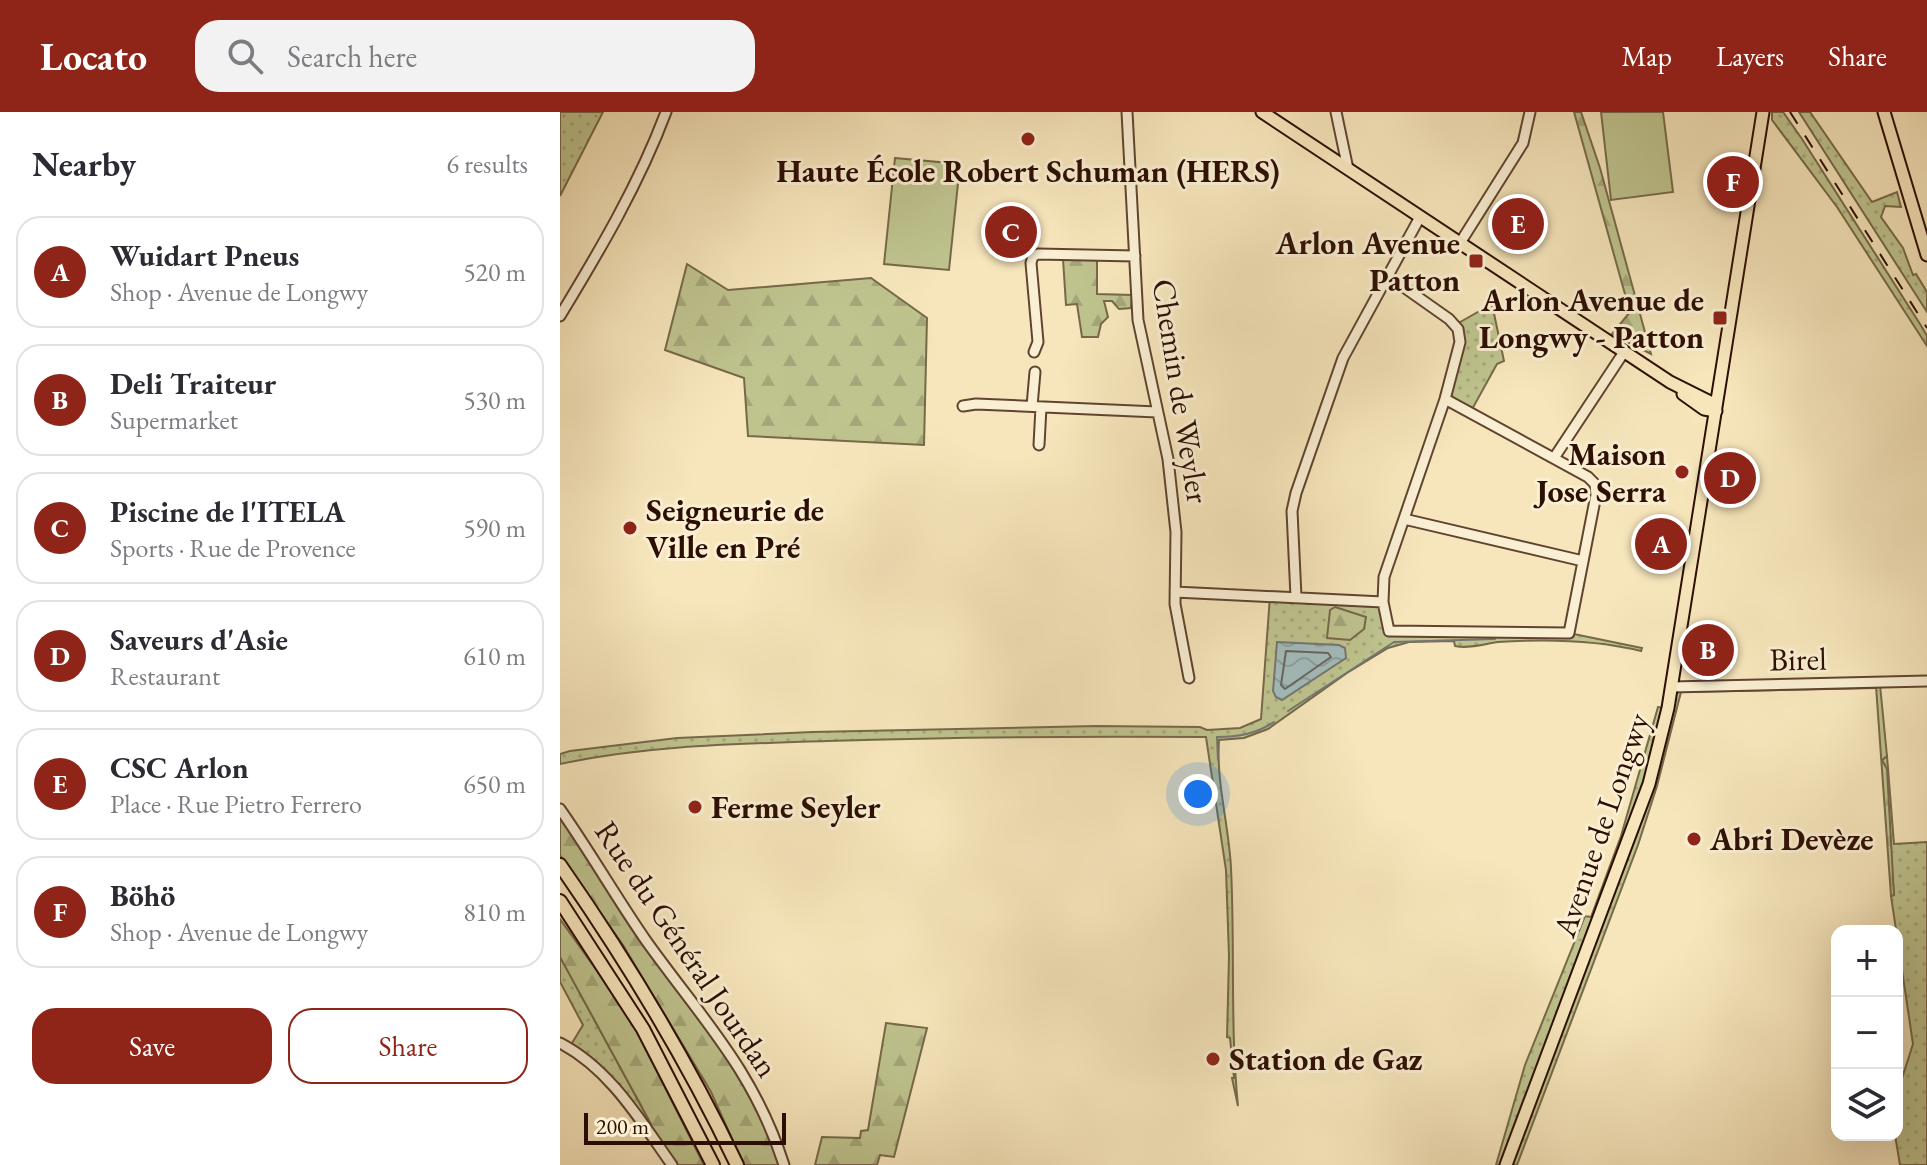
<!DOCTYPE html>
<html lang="en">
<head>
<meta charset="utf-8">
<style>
	:root { --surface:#fff; --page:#f2f2f3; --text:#2b2b33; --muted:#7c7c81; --line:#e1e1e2; --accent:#8f2418 }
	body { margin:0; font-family:"EB Garamond",serif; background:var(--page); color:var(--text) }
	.controls { position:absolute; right:24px; bottom:24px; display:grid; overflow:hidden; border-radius:16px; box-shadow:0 8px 32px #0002 }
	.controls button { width:72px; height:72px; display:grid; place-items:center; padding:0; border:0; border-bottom:2px solid var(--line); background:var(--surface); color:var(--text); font:40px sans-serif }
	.scale { position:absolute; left:24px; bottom:20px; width:202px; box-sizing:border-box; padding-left:8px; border:4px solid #2d0e03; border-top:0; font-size:22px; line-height:28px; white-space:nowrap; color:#2d0e03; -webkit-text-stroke:6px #faefd3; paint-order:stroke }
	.you { position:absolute; left:638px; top:682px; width:28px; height:28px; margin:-20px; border:6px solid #fff; border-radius:50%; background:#1a73e8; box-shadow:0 0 0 12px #1a73e833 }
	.badge { display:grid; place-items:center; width:52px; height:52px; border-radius:50%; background:var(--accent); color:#fff; font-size:26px; font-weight:700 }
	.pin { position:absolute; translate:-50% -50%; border:4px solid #fff; box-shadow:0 2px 8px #0006 }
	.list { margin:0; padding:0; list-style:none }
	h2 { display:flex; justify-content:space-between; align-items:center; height:104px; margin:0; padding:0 32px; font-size:34px }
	h2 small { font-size:26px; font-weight:400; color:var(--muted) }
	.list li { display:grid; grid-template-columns:52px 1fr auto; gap:24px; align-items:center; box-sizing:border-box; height:112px; margin:0 16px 16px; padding:0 16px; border:2px solid var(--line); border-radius:24px }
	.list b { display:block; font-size:30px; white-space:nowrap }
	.list p { margin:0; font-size:26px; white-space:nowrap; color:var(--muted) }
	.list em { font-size:26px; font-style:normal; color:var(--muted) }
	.actions { display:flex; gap:16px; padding:24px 32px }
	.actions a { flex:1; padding:18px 0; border:2px solid var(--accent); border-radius:24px; text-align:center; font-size:28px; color:var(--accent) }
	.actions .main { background:var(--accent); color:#fff }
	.icon { flex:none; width:44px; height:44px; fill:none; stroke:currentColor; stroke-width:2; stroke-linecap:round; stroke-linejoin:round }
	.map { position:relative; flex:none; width:1367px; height:1053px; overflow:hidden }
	header { display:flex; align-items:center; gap:48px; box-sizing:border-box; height:112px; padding:0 40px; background:var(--accent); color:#fff }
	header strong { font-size:38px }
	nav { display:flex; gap:44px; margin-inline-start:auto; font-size:28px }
	.search { width:560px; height:72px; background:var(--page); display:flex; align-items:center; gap:20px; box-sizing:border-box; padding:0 28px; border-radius:24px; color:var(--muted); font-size:30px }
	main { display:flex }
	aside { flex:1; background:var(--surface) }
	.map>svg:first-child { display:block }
	.grass { fill:url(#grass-dots); stroke:#766949; stroke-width:2 }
	.forest { fill:url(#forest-firs); stroke:#766949; stroke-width:2 }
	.garden { fill:#bfc48f; stroke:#766949; stroke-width:2 }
	.water { fill:url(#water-waves); stroke:#747672; stroke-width:2 }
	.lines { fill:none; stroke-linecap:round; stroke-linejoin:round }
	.shore { stroke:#686560; stroke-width:2 }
	.stream { stroke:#747672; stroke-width:2 }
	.minor-casing { stroke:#604431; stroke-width:13 }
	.major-casing { stroke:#2d0e03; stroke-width:15 }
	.highway-casing { stroke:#2d0e03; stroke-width:16 }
	.minor { stroke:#faefd3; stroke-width:9 }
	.major { stroke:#f7e6bc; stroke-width:11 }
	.highway { stroke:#f7e6bc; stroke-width:12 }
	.rail { stroke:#2d0e03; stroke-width:2; stroke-dasharray:14 14; stroke-linecap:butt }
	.poi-dot { fill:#8f2418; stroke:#faefd3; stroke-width:3 }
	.labels { text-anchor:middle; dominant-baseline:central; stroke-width:6; stroke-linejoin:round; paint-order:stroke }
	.poi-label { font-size:32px; font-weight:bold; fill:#2d0e03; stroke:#faefd3; text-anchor:start }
	.street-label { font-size:32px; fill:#2d0e03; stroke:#faefd3 }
</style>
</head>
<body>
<header>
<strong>Locato</strong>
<div class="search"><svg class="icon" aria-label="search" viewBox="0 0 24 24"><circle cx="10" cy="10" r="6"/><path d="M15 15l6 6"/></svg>Search here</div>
<nav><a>Map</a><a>Layers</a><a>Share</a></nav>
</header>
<main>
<aside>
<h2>Nearby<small>6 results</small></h2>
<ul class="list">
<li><span class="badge">A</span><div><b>Wuidart Pneus</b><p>Shop · Avenue de Longwy</p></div><em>520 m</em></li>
<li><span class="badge">B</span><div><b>Deli Traiteur</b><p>Supermarket</p></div><em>530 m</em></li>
<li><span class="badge">C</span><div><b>Piscine de l'ITELA</b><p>Sports · Rue de Provence</p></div><em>590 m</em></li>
<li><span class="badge">D</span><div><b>Saveurs d'Asie</b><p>Restaurant</p></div><em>610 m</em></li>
<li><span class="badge">E</span><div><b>CSC Arlon</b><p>Place · Rue Pietro Ferrero</p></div><em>650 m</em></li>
<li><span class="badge">F</span><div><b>Böhö</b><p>Shop · Avenue de Longwy</p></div><em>810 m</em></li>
</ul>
<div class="actions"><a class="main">Save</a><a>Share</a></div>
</aside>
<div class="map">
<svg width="1367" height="1053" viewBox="0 0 1367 1053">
	<defs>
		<pattern id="grass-dots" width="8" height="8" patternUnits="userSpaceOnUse" patternTransform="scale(2)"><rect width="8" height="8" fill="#bfc48f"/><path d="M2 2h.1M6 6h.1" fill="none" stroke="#a4a77a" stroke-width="1.8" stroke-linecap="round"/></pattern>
		<pattern id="forest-firs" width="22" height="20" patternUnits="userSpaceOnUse" patternTransform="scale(2)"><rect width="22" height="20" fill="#bfc48f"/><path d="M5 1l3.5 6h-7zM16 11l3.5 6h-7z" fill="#a4a77a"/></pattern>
		<pattern id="water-waves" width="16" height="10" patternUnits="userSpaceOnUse" patternTransform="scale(2)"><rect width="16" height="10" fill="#a3bcbc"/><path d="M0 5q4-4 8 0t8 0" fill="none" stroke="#8da0a0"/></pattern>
	</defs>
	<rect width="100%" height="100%" fill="#f7e6bc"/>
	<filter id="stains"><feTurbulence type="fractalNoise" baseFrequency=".0025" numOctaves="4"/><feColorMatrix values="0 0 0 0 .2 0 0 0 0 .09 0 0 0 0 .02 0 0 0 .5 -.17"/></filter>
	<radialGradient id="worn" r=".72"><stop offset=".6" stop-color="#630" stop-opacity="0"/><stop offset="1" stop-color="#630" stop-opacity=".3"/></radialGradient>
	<path class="grass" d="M0,0H43L0,84Z
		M1212,0H1223L1242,27L1360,212L1367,224V234L1277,95L1212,8Z
		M1239,0H1250L1312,90L1337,80L1341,95L1325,94L1321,105L1343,136L1353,163L1356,162L1367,180V200Z
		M932,192L944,249L937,252L910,301L885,287L898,243L895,213Z
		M710,484L823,490L830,519L1009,521L1082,536L1081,539C1036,528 984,527 938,530C924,532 909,537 895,534L894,529L849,530L828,536L787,561L708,617L684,626L659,628C656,670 669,714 671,756C675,835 670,915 678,994L672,966H674L670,926L667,925L669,844L666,758L646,625C520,624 394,625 267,629C177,632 88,633 0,652V642L10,639L117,626L252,620L536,614L640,615L647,618L680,616L701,607Z
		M1316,574V576L1121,580L1097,674L1078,733L957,1053H936L965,953L1025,804L1031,805L1061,724L1098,595L1108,596L1111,575Z
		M1327,644L1334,732L1367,730V1053H1340L1335,1023H1337V982L1353,932L1331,784L1334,783L1322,648Z
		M0,845L2,848L91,1012L83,1013L49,969L9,936L23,913L0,870Z"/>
	<path class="forest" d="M1014,0H1021L1040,56L1091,242L1052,222L1070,200Z
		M503,147H537V182L572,183L571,196L559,197L552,189H544L548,205L541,212L538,225H522L517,192L506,193Z
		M127,152L168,178L311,166L367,206L364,333L188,324L184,266L105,238Z
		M775,495L806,505L804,517L790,528L767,526L770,498Z
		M1320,573L1327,644L1322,648L1327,657L1334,783L1331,784L1316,574Z
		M0,697L86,828L174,945L224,1053H184L151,980L63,833L0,743Z
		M0,807L68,902L144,1053H112L83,1013L91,1012L0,845Z
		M326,911L367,916L334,1045L320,1043L317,1053H255L262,1025L300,1026L301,1019L308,1018Z"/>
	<path class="garden" d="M1041,0H1103L1113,80L1051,88Z
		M335,46L400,52L389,158L324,152Z"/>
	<path class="water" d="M717,530L779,533L785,536L786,546L722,588L716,585L713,579Z"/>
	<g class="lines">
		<path class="shore" d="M726,539L768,541L771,545L725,577L721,573Z"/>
		<path class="stream" d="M728,599L834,530L935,527
			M658,648L657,625C678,625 696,622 714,610"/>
		<defs>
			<path id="minor" d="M567,0L578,208L608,347L616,420L615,492L629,566
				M776,0L788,57
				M900,131L963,31L970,0
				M0,204C40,138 79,72 106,0
				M474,240L478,230L471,151L473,144L478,142L575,144
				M403,294L416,292L597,300
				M472,294L475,260
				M479,333L481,295
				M994,346L1064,240
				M844,407L1023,449
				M615,480L823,490L829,519L1009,521L1036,383L1035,372L1028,365L885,287
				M736,485L732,399L736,381L783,246L860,105
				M823,490L824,465L885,287L900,230L898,217L889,207L828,164
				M1111,575L1367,569
				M0,697C31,741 57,787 87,830C143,908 194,959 224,1053
				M0,931C50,957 80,1008 112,1053"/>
			<path id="major" d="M702,0L1110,270L1156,293
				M1324,0L1367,143
				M1123,282L1144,297L1156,299
				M946,1053L1089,672L1108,596L1203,0"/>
			<path id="highway" d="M0,753C67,849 127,948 177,1053
				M0,789L83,917L153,1053"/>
		</defs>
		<use href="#minor" class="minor-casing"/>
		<use href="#major" class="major-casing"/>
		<use href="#highway" class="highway-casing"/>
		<use href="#minor" class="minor"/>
		<use href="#major" class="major"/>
		<use href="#highway" class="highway"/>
		<path class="rail" d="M1230,0L1367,216"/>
	</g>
	<g class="poi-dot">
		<circle cx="468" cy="27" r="8"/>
		<rect x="908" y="141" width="16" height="16" rx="4"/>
		<rect x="1152" y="198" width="16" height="16" rx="4"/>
		<circle cx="1122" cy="360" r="8"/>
		<circle cx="70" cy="416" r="8"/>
		<circle cx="135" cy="695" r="8"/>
		<circle cx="1134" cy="727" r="8"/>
		<circle cx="653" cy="947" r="8"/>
	</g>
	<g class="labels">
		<g class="poi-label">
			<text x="468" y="59" text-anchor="middle">Haute École Robert Schuman (HERS)</text>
			<text x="900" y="131" text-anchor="end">Arlon Avenue<tspan x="900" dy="37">Patton</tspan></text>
			<text x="1144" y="188" text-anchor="end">Arlon Avenue de<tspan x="1144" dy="37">Longwy - Patton</tspan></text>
			<text x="1106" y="342" text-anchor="end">Maison<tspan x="1106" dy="37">Jose Serra</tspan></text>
			<text x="86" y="398">Seigneurie de<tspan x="86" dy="37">Ville en Pré</tspan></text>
			<text x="151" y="695">Ferme Seyler</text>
			<text x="1150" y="727">Abri Devèze</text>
			<text x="669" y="947">Station de Gaz</text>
		</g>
		<g class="street-label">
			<text transform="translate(621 279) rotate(81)">Chemin de Weyler</text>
			<text transform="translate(1238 547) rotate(-1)">Birel</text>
			<text transform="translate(1041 713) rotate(-71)">Avenue de Longwy</text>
			<text transform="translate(127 837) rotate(56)">Rue du Général Jourdan</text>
		</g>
	</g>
	<rect width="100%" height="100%" filter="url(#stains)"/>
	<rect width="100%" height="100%" fill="url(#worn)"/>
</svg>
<div class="controls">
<button>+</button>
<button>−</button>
<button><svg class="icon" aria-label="layers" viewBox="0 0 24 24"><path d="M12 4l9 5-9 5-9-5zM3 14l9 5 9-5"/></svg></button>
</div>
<div class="scale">200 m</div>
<div class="you"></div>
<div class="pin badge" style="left:1101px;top:432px">A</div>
<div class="pin badge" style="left:1148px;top:538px">B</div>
<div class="pin badge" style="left:451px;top:120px">C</div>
<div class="pin badge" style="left:1170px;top:366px">D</div>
<div class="pin badge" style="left:958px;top:112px">E</div>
<div class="pin badge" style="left:1173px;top:70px">F</div>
</div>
</main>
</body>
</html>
